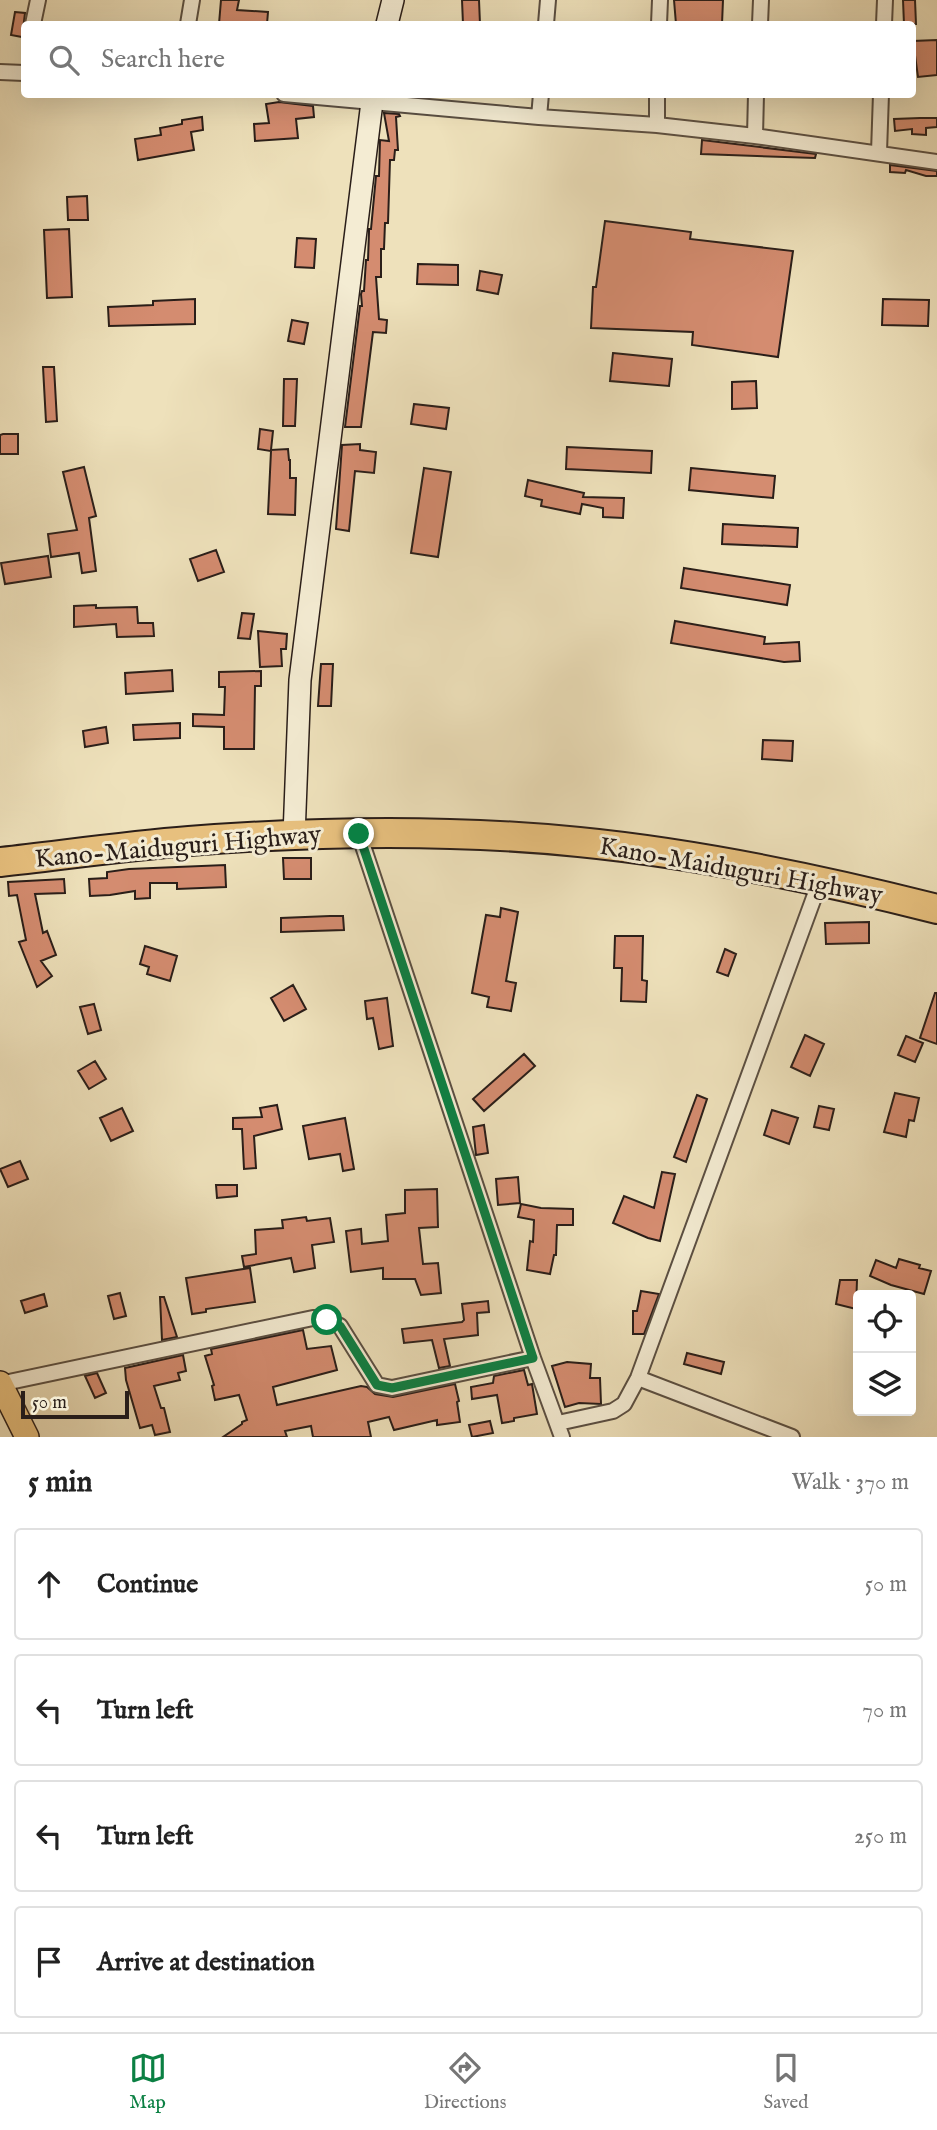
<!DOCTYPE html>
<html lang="en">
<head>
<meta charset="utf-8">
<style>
	:root { --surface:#fff; --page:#f2f2f2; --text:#222; --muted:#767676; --line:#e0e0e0; --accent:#0b8043 }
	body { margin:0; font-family:"IM FELL English",serif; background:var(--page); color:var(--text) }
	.controls { position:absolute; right:21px; bottom:21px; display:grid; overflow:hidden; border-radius:7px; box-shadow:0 7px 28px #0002 }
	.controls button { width:63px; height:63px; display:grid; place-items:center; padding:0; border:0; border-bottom:2px solid var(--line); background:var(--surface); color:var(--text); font:35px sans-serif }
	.scale { position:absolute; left:21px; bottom:18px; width:108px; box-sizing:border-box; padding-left:7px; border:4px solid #2a1e19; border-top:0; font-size:19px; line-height:24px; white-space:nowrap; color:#2a1e19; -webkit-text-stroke:5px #f4ecd3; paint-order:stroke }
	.stop { position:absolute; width:21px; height:21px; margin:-16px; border:5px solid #0b8043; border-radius:50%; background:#fff }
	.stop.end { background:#0b8043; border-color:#fff; box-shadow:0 2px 7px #0008 }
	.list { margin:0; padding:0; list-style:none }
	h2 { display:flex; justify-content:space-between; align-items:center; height:91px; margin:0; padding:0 28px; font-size:30px }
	h2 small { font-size:23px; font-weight:400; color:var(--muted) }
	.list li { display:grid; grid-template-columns:46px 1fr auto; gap:21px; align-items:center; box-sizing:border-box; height:112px; margin:0 14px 14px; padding:0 14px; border:2px solid var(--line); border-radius:7px }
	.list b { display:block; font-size:26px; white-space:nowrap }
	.list em { font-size:23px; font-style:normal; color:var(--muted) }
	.icon { flex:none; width:38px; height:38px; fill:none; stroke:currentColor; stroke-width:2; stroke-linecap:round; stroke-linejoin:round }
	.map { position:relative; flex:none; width:937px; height:1437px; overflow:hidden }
	.search { position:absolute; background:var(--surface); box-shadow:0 7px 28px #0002; left:21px; right:21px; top:21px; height:77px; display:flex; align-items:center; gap:18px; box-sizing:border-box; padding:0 24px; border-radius:7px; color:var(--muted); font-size:26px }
	.sheet { height:595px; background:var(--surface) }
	nav { display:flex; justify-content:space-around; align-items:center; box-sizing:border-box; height:98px; border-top:2px solid var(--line); background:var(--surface); font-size:19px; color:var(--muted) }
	nav a { display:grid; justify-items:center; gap:4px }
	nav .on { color:var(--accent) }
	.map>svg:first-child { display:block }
	.building { fill:#d48c70; stroke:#2a1e19; stroke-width:2 }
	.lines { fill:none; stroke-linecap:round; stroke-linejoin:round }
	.street-casing { stroke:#5b4f42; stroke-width:18 }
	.secondary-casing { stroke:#2a1e19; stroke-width:24 }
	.primary-casing { stroke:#2a1e19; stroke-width:26 }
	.highway-casing { stroke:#2a1e19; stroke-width:32 }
	.street { stroke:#f4ecd3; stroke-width:14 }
	.secondary { stroke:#f4ecd3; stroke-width:21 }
	.primary { stroke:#e7c07e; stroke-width:23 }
	.highway { stroke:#e7c07e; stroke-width:28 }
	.route { stroke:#0b8043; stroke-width:9 }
	.labels { text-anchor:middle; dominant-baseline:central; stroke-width:6; stroke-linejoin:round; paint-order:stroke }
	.street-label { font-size:26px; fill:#2a1e19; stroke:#f4ecd3 }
</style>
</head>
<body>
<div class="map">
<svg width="937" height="1437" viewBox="0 0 937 1437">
	<rect width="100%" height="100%" fill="#eee1bb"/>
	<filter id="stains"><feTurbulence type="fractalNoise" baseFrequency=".00286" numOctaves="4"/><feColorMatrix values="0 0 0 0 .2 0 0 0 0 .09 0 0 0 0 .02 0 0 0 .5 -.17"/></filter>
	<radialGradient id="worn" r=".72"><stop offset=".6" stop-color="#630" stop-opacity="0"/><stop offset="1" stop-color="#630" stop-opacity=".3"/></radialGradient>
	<path class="building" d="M221,0H239L237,10L268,12L267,24H219Z
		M462,0H479L480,24H463Z
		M674,0H723L722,24H676Z
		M903,0H915L916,24H904Z
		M15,12L25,13L22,37L11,35Z
		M937,40V75L918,77L913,41Z
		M279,102L313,106L314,117L296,119L298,138L255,141L254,124L269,123L266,104Z
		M384,113L399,114L400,116L396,117L398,150H395L394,160H390L388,223H385L384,249H381V277H376L379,319L387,320L386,333L373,332L361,427H345L360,306H362L361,294L362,291H364L366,260H368L369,232V229H371L376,176H379L380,140L389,141Z
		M202,117L203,130L191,132L194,150L138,160L135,139L161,135L160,128L182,124V120Z
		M920,118H937V127L926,128V135L912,134V129L895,131L894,119Z
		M702,140L816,154L815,158L701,154Z
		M890,165L937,171V176H926L906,170L905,173L890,172Z
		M87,196L88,220H68L67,197Z
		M605,221L691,232L690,239L793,251L778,357L692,345L693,332L591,328L593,287H596Z
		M69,229L72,297L47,298L44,230Z
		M297,238L316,239L314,268L295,267Z
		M418,264L458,265V285L417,284Z
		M480,271L502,275L498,294L477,290Z
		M195,299V324L109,326L108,307L153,305V301Z
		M883,299L929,300L928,326L882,325Z
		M292,320L308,323L304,344L288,341Z
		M613,353L672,359L669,386L610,381Z
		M43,367H54L57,421L46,422Z
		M284,379H297L295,426H283Z
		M756,381L757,408L732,409V382Z
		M414,404L449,408L446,429L411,424Z
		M260,429L273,431L271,450L288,449L289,460H290V478H296L295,515L268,514L271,451L258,449Z
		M3,434H18V454H0V435Z
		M360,444V450L376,452L374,473L355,471L349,531L336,529L342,445Z
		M567,447L652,451L651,473L566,469Z
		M84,467L96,516L89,518L96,571L82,573L79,553L51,557L48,534L77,530L63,472Z
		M424,468L451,472L438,557L411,553Z
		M691,468L775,476L773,498L689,490Z
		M528,480L584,493L583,497L624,498L623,518L603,517V508L582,504L580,514L541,506L542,500L525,496Z
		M723,524L798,528L797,547L722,544Z
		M216,550L224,572L198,581L190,559Z
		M48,556L51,577L5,584L1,563Z
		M684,568L790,585L787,605L681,588Z
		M96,605V608L137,607L138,623H153L154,636L117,637L116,624L74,627V606Z
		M242,613L254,614L250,639L238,638Z
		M675,621L765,637L764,644L799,642L800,661L784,662L671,643Z
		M258,631L287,634L286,649H281L282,666L260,667Z
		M321,664H333L331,706H318Z
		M172,670L173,691L126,694L125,673Z
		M261,671V686H255L254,749H224V727L193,726V714L224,715L225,687H219V672Z
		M180,723V738L134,740L133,725Z
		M106,727L108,743L85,747L83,731Z
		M763,740L793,741L792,761L762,759Z
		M283,858H311V879H284Z
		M225,865L226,887L177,889V883H150V898L135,899V891L110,895L90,896L89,879L107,878V872L129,869Z
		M64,879L65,893L35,894L43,933L47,931L56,955L41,961L52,976L37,987L19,942L26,940L17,895L9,896L8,882Z
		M501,908L518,912L506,981L516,983L511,1011L487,1007L489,997L472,993L486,915L500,917Z
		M330,916H343L344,930L281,932V918Z
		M869,922V943L826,944L825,923Z
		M615,936H643L642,980L647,981L646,1002L621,1001L622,968H614Z
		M145,946L177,956L170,981L147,974L149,967L140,964Z
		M725,949L736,954L728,976L717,972Z
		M293,985L306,1009L284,1021L271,998Z
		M935,993H937V1044L920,1038Z
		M387,998L393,1046L379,1049L373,1018L367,1019L365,1001Z
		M94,1004L101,1030L88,1034L80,1007Z
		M805,1035L824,1044L810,1076L791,1067Z
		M906,1036L923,1043L915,1062L898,1055Z
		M524,1054L535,1066L484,1111L473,1099Z
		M95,1061L106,1079L89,1089L78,1071Z
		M895,1093L919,1098L914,1121L909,1120L906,1137L884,1132Z
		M697,1095L707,1099L686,1162L674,1157Z
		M277,1105L282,1129L254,1136L256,1168L244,1169L242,1129H233V1118L262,1117L260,1108Z
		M819,1106L834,1109L829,1130L814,1127Z
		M122,1108L133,1131L111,1141L100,1118Z
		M772,1110L798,1118L789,1144L764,1135Z
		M345,1118L354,1169L343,1171L340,1154L309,1159L303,1126Z
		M484,1125L488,1153L476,1155L473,1127Z
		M20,1161L28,1179L8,1187L0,1169Z
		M662,1172L675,1174L660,1241L648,1238L613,1223L624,1196L654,1208Z
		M518,1177L520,1203L498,1205L496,1179Z
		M216,1185H237V1196L217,1198Z
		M437,1189L438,1227L419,1228L423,1264L438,1263L441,1293L421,1295L415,1279H383V1268L351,1272L346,1231L361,1229L362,1244L388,1241L386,1215L405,1213V1190Z
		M521,1204L541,1208L573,1209V1225H557L556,1255H554L550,1274L527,1270L530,1241L533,1242L534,1220L518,1217Z
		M306,1217L307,1221L330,1218L334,1242L312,1245L315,1268L294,1272L291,1258L244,1267L242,1256L256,1254L255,1230L283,1228L282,1220Z
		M899,1259L920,1265L919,1268L931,1271L924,1294L891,1285L870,1276L876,1260L896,1268Z
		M250,1268L255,1302L206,1309V1312L192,1314L186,1278Z
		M840,1280H857L856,1309L836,1304Z
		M641,1291L659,1294L644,1334H633V1311H637Z
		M120,1293L126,1316L114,1319L108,1296Z
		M44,1294L47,1306L25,1313L21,1301Z
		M160,1297H164L177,1337L162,1340Z
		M488,1301L489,1312L477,1313L478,1335L444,1339L450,1366L439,1368L432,1340L404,1343L402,1329L462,1322L464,1320L462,1304Z
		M303,1330L307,1349L331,1346L337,1370L273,1387L277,1405L361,1386L367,1387L375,1394L393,1397L455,1384L459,1401L457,1402L460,1422L437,1425V1420L394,1430L389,1417L368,1422L371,1437H313L311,1426L285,1431L287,1437H223L242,1424V1422L247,1420L239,1395L215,1400L212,1386L214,1385L205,1356L212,1354L211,1349Z
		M687,1353L724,1362L721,1374L684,1364Z
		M183,1355L186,1371L178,1373L180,1380L154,1386L161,1408H164L170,1432L155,1435L152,1425L140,1428L126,1380L125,1368Z
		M567,1362L591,1364L590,1378H600L601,1404L579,1403L565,1407L552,1366Z
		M524,1370L528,1385L532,1384L537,1414L514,1418V1421L502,1423L497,1395L472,1399L471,1387L493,1383L494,1376Z
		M97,1373L106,1393L95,1398L85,1376Z
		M490,1421L493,1433L472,1437L469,1425Z"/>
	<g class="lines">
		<defs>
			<path id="street" d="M33,24L38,0
				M188,24L192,0
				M546,24L548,0
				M659,24L660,0
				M760,24L761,0
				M884,24L885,0
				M0,72L24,73
				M284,94L539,117L657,125L755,136L937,162
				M539,117L541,94
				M657,125V94
				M755,136L756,94
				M879,152L881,94
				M359,834L533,1358L562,1437
				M638,1378L792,1437
				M0,1384L313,1318L327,1320L340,1326L377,1385L392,1388L533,1358
				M558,1423L613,1411L624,1404L638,1378L820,881"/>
			<path id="secondary" d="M387,24L393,0
				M294,836L300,680L373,94"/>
			<path id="primary" d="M0,1383L27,1437"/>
			<path id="highway" d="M0,862C63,855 126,846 189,841C318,831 450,829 579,842C700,854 819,879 937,909"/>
		</defs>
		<use href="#street" class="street-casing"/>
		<use href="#secondary" class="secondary-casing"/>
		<use href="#primary" class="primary-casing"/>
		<use href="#highway" class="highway-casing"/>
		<use href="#street" class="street"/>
		<use href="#secondary" class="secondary"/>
		<use href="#primary" class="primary"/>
		<use href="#highway" class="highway"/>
	</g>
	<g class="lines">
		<path class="route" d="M327,1320L340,1326L377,1385L392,1388L533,1358L359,834"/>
	</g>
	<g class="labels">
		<g class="street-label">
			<text transform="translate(178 847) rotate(-5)">Kano-Maiduguri Highway</text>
			<text transform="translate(741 871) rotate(10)">Kano-Maiduguri Highway</text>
		</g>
	</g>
	<rect width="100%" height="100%" filter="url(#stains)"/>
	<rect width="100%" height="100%" fill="url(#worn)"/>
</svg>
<div class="controls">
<button><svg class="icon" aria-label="locate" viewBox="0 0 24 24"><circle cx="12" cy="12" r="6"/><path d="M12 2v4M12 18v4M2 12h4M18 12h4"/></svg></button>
<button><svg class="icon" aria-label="layers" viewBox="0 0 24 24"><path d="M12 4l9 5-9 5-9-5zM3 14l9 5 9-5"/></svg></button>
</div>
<div class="scale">50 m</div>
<div class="stop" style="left:327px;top:1320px"></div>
<div class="stop end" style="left:359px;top:834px"></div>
<div class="search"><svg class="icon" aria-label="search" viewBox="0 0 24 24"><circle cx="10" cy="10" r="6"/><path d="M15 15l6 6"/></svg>Search here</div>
</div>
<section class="sheet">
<h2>5 min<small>Walk · 370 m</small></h2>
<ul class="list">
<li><svg class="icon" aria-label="ahead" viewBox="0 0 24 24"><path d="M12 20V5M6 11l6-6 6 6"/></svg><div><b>Continue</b></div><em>50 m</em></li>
<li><svg class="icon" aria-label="left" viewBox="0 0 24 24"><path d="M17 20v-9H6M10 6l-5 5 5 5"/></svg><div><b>Turn left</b></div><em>70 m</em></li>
<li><svg class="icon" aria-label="left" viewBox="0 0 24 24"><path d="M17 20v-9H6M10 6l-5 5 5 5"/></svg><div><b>Turn left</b></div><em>250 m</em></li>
<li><svg class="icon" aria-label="arrive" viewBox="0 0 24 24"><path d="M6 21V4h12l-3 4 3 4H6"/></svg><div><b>Arrive at destination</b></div></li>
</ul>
</section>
<nav>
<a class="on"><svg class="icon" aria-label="map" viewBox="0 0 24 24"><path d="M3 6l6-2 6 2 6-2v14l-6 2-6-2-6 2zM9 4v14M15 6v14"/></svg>Map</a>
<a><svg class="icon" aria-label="directions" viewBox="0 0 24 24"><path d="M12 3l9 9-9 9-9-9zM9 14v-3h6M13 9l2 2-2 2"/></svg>Directions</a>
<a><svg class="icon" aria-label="saved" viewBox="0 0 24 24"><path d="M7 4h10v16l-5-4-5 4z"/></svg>Saved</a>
</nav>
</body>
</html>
